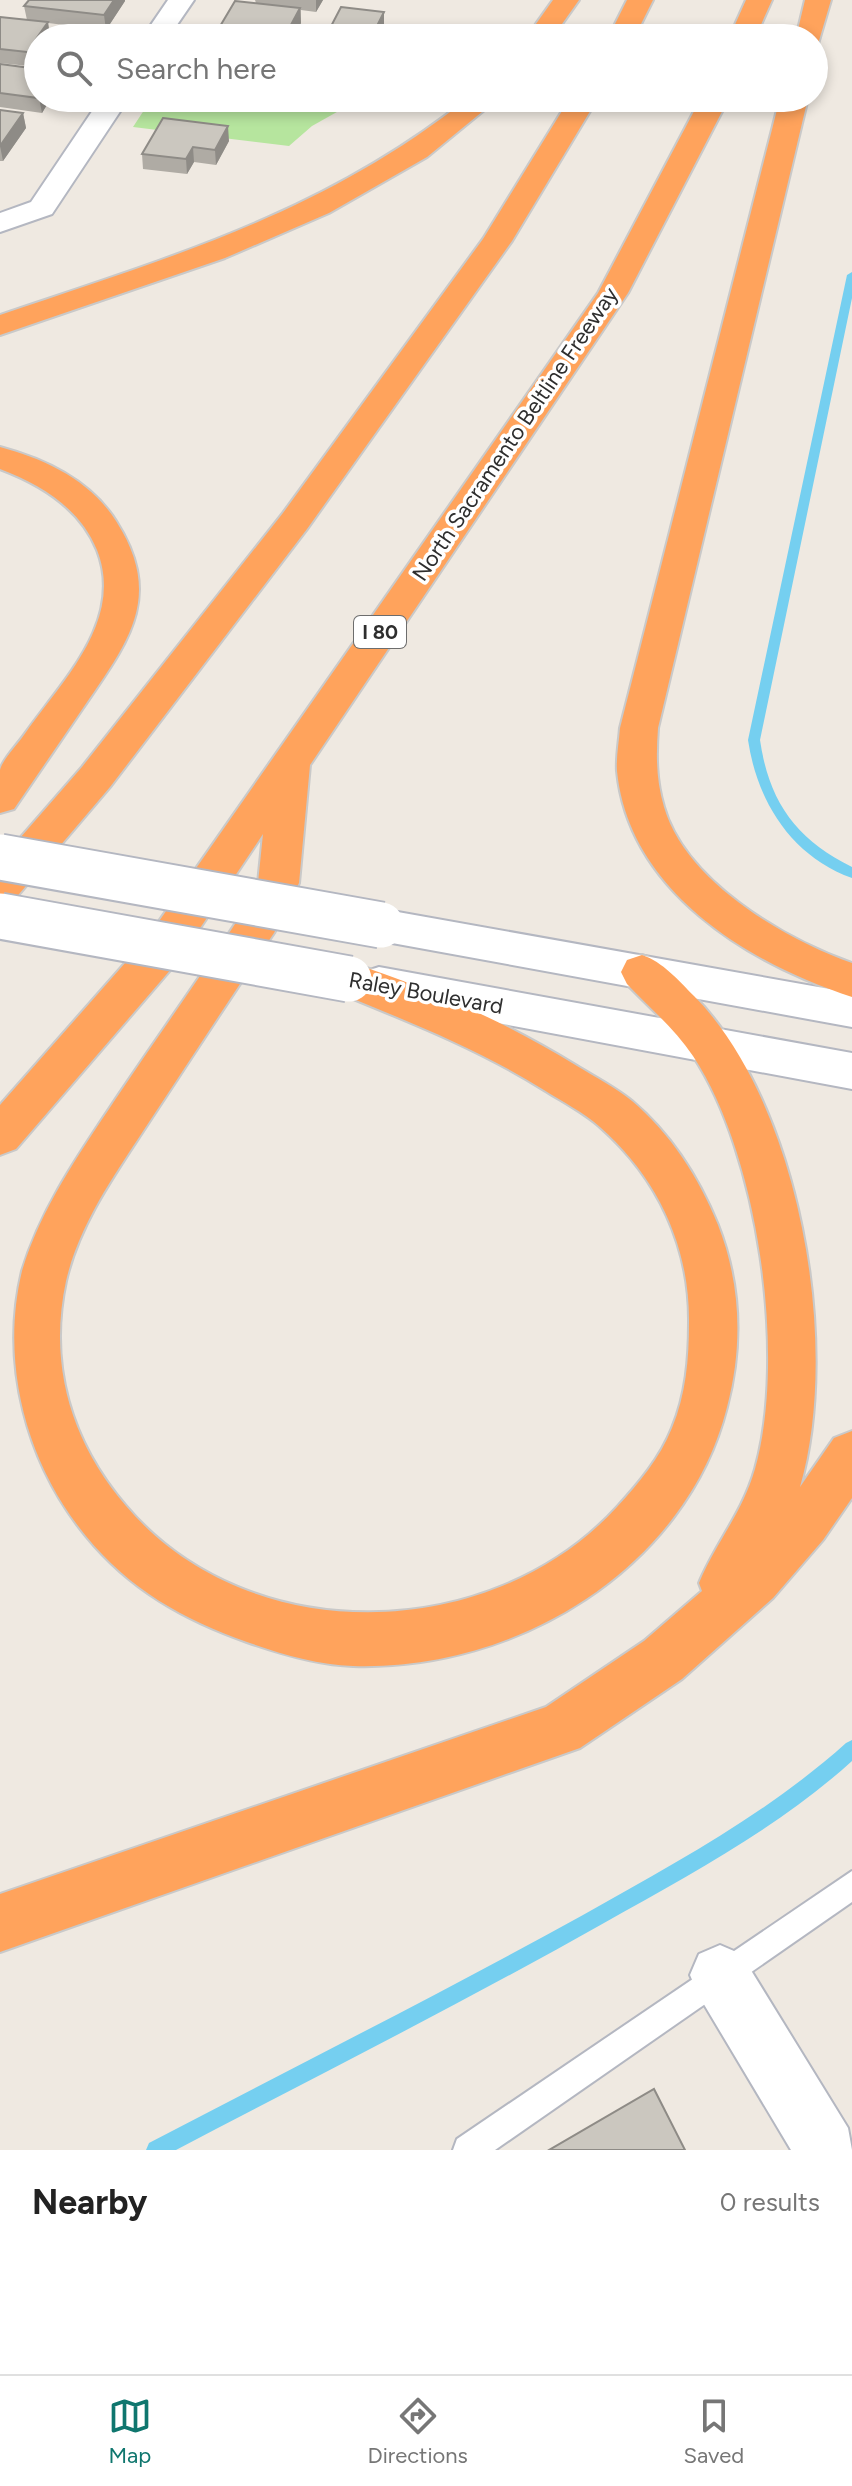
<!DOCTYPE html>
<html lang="en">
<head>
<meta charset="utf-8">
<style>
	:root { --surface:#fff; --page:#f6f6f6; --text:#222; --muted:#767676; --line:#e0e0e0; --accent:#0f766e }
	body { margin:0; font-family:Figtree,sans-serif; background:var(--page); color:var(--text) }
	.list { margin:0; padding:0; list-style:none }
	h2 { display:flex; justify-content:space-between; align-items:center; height:104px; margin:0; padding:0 32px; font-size:34px }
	h2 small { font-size:26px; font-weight:400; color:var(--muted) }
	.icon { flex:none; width:44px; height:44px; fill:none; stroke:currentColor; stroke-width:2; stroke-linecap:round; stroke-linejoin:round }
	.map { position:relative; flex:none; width:852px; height:2150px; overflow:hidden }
	.search { position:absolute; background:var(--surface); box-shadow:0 4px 12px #0003; left:24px; right:24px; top:24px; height:88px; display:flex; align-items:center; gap:20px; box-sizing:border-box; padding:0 28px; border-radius:44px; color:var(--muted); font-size:30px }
	.sheet { height:224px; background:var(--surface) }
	nav { display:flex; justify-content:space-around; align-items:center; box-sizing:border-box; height:112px; border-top:2px solid var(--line); background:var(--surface); font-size:22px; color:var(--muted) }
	nav a { display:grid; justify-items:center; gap:4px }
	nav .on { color:var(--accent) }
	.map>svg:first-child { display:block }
	.green { fill:#b6e59e }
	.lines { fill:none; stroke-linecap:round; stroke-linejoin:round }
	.stream { fill:#75cff0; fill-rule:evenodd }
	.service-casing { stroke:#b4b7c1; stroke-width:4 }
	.minor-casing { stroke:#b4b7c1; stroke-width:4 }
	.secondary-casing { stroke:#b4b7c1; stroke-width:4 }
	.motorway-casing { stroke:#c9c9c9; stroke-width:4 }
	.service { fill:#fff; fill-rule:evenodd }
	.minor { fill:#fff; fill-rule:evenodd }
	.secondary { fill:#fff; fill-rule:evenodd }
	.motorway { fill:#ffa35c; fill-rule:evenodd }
	.secondary-bridge-casing { stroke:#b4b7c1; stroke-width:49; stroke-linecap:butt }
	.secondary-bridge { stroke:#fff; stroke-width:45 }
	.wall { fill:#afaba4 }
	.shaded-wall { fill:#8e8b86 }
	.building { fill:#cbc7bf; stroke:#8e8b86; stroke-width:2 }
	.labels { text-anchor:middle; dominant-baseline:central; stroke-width:7; stroke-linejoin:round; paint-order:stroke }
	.shield { fill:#fff; stroke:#6d6d6d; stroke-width:2 }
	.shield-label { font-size:20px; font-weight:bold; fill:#2e2e2e }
	.street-label { font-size:22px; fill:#2e2e2e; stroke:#fff }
</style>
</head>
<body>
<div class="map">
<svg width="852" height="2150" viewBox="0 0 852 2150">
	<rect width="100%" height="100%" fill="#efe9e1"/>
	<path class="green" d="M152,98H263L344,108L312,126L289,146L133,127Z"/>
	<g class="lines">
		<path class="stream" d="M852,272V298L760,740C769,802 796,839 852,867V878C791,856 757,801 748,740L847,275Z
			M852,1740V1761C778,1828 691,1874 604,1923C464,2002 319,2075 176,2150H146L149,2143C294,2067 440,1994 583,1915C675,1863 767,1814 846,1743Z"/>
		<defs>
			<path id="service" d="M852,1871V1902L495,2150H453L457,2139Z"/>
			<path id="minor" d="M168,0H194L168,38H142Z
				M101,98H129L52,214L0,232V213L31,202Z
				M720,1945L741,1954L848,2128L852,2150H791L699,1996L690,1975L699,1954Z"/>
			<path id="secondary" d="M381,909L852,993V1027L381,941L366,936L360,925L366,914Z
				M379,967L852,1053V1089L379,1001L364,996L358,984L364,972Z"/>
			<path id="motorway" d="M553,0H579L552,38H526Z
				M627,0H653L634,38H608Z
				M746,0H772L755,38H729Z
				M805,0H831L818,44L814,45V38H796Z
				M468,98H499L427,157L329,213L225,258L0,335V315C171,257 324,213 468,98Z
				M570,98H598L512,241L307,529L110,787L14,900L0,905V861L82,767L283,513L483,239Z
				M701,98H729L628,293L310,765L299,883L274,933C232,995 192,1057 151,1119C118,1170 80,1221 66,1281C48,1365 71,1442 126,1506C249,1651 492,1644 617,1507C639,1483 660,1458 672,1428C686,1394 689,1359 689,1323C690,1247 658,1178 600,1127C583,1112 563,1102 544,1090C477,1048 407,1021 334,991L328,979L334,967L349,962C429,988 506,1022 577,1066C595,1077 615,1087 632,1101C671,1134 699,1178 718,1225C741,1284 743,1346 727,1407C686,1569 516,1671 353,1666C318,1665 281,1654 247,1642C184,1620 129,1589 86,1536C26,1463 0,1363 22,1271C41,1208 79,1154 115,1100C160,1033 207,968 250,901L258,883L263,834L178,961L16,1149L0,1155V1105L148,937L598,293Z
				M780,98H808L658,728C656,755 656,780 664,807C685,881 784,939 852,963V997C748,963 629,891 617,771C616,757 619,742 620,728Z
				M0,447C45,459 90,480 116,521C165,598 127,643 83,708C60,742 37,775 14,809L0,813C0,800 0,783 0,770C3,759 17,745 24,735C62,681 125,621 97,550C80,508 40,484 0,469Z
				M642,955C663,962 678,980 694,996C800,1103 841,1345 800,1487L834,1438L852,1431V1498L823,1540L773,1598L682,1679L580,1748L0,1952V1894L546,1707L644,1641L702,1591L699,1583C716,1542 742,1514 755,1469C787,1356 758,1153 693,1056C675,1029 649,1007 627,984L621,972L627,960Z"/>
		</defs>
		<use href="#service" class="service-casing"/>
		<use href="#minor" class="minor-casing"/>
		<use href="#secondary" class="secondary-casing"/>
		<use href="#motorway" class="motorway-casing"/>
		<use href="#service" class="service"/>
		<use href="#minor" class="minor"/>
		<use href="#secondary" class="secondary"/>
		<use href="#motorway" class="motorway"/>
		<defs>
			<path id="secondary-bridge" d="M0,857L381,925
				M0,916L349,979"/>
		</defs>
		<use href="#secondary-bridge" class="secondary-bridge-casing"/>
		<use href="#secondary-bridge" class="secondary-bridge"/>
	</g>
	<path class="wall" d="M255,0H323L316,12L301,10V23L293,38H220L219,28L256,3Z
		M125,1L106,30L48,23L50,37L38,38V67L0,63V17L27,20L24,6Z
		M341,7L384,26L378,38H327V34Z
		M0,64L51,98L42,113L0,107Z
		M0,110L23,113L26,128L3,161H0Z
		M229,141L216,165L194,162L187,174L143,169L142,154Z"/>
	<path class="shaded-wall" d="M114,0H125V1L106,30L104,15Z
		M316,0H323L316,12Z
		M300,8L301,23L293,38H285V36Z
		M384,12V26L378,38H377V26Z
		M48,22L50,37L38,38V66L34,42Z
		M364,25L365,38H358Z
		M39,98H51L42,113Z
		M23,113L26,128L3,161L0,146Z
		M228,126L229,141L216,165L215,150Z
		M193,147L194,162L187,174L186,159Z"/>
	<path class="building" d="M29,0H114L104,15L24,6Z
		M235,1L300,8L285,36L219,28Z
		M341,7L384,12L377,26L364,25L358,38L327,34Z
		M0,17L48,22L34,42L38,43V49L36,53L0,49Z
		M0,64L38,69V98L0,93Z
		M0,110L23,113L0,146Z
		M163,118L228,126L215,150L193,147L186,159L142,154Z
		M654,2089L685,2150H549Z"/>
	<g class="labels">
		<rect class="shield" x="354" y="616" width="52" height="32" rx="6"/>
		<g class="shield-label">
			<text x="380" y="632">I 80</text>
		</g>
		<g class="street-label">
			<text transform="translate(515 434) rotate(-56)">North Sacramento Beltline Freeway</text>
			<text transform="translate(426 993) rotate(10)">Raley Boulevard</text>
		</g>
	</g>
</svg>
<div class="search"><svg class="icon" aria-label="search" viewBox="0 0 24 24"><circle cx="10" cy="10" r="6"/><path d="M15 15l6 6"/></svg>Search here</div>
</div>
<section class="sheet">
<h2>Nearby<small>0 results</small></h2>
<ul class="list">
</ul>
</section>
<nav>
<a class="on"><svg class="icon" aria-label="map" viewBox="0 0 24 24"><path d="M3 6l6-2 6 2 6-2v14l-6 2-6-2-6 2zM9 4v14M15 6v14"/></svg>Map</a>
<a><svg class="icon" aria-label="directions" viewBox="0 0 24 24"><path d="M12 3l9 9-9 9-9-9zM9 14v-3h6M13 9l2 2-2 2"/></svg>Directions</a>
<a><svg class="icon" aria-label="saved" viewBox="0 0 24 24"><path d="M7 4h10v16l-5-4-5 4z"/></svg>Saved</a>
</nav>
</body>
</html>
